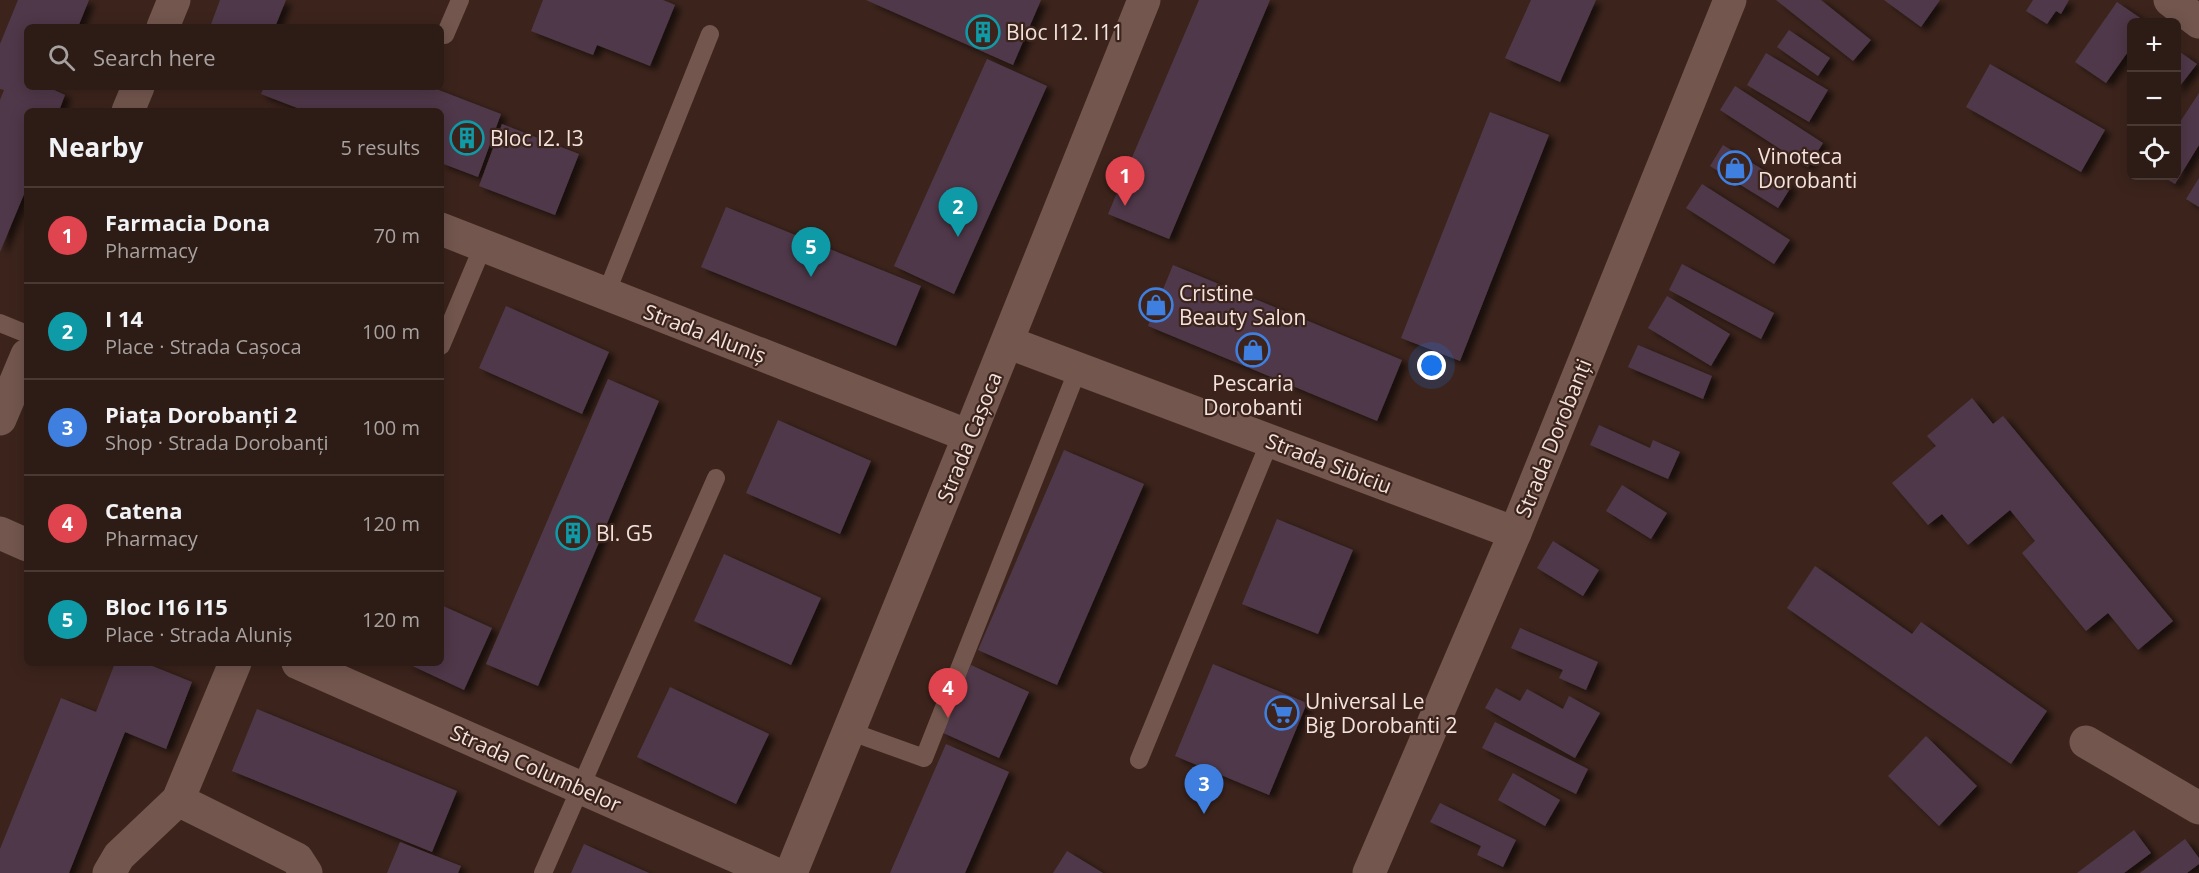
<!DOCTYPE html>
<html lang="en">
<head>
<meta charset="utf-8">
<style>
	:root { --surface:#2d1b15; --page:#392822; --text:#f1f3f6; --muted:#a7a1a0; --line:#483934; --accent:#bbaaf6 }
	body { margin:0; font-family:"Open Sans",sans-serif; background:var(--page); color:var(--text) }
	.controls { position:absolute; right:18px; top:18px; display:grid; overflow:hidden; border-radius:9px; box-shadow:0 3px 15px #0003 }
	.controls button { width:54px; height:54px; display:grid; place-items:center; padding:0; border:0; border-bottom:2px solid var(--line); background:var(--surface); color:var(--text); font:30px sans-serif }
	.you { position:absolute; left:1432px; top:366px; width:21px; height:21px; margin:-15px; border:4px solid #fff; border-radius:50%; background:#1a73e8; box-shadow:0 0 0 9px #1a73e833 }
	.badge { display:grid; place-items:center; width:39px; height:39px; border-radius:50%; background:var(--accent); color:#fff; font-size:20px; font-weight:700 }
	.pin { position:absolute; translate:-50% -50px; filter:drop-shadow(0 2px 3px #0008) }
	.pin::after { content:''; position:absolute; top:32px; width:21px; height:18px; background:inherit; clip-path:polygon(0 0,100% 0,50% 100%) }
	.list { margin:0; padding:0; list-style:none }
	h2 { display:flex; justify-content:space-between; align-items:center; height:78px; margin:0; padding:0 24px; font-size:26px }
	h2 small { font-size:20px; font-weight:400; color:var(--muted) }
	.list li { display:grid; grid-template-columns:39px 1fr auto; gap:18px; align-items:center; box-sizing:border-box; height:96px; padding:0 24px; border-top:2px solid var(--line) }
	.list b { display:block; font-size:22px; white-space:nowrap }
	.list p { margin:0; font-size:20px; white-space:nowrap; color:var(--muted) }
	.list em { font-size:20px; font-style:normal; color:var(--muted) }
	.icon { flex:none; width:33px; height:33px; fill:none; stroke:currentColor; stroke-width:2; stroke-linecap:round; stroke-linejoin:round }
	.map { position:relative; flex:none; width:2199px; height:873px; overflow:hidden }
	.search { position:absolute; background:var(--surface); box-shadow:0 3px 15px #0003; left:24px; top:24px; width:420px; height:66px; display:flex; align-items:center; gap:15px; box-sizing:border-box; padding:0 21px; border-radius:9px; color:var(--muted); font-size:22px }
	.panel { position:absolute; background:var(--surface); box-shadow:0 3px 15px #0003; left:24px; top:108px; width:420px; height:558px; border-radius:9px }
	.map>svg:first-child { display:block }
	.building { fill:#4f3949; filter:url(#shadow) }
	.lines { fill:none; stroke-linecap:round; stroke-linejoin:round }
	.service { stroke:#73574e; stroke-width:18 }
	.minor { stroke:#73574e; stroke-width:33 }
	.secondary { stroke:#73574e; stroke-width:33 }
	.labels { text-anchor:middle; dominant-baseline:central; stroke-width:4.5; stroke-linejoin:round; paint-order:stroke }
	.poi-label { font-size:21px; fill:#f3e3dd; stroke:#3c241c; text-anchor:start }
	.street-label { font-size:21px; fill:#f3e3dd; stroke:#3c241c }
</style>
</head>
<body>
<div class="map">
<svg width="2199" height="873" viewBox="0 0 2199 873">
	<defs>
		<filter id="shadow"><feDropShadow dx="6" dy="4" stdDeviation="3" flood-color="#0009"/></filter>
	</defs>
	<rect width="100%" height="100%" fill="#3c241c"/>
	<path class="building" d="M18,0H89L78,27H27V87H53L52,89L65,95L59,111H27V187L0,252V100L4,90L0,89V44Z
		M220,0H286L275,27H210Z
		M543,0H663L675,5L650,66L597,45L593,55L531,31Z
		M866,0H1041L1013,65Z
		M1199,0H1270L1169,239L1108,214Z
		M1531,0H1596L1560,82L1505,58Z
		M1776,0H1821L1871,40L1853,61Z
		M1884,0H1940L1921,27Z
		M2033,0H2069L2061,14L2056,11L2047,24L2026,11Z
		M2117,2L2146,22H2132V46L2106,83L2075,62Z
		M1789,30L1830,58L1818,76L1777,47Z
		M2180,52L2197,64L2176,91V56Z
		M1766,53L1828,90L1809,122L1747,85Z
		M987,59L1047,86L954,294L894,266Z
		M1990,64L2105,130L2081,172L1966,107Z
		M1735,86L1823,143L1808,167L1720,110Z
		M264,87H431L501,114L478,177L441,163V111H305L261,94Z
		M2199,93V145L2175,184L2162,176H2176V128Z
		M1490,112L1549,135L1460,361L1401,338Z
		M502,124L579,154L555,215L479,186Z
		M1723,145L1791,187L1778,208L1710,166Z
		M2199,178V207L2186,199Z
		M1702,184L1790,240L1774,264L1686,208Z
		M726,207L921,286L896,346L701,267Z
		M1682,264L1774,313L1761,339L1669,290Z
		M1173,265L1402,360L1377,421L1148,326Z
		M1667,296L1730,334L1711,366L1648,328Z
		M506,306L609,352L582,414L479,368Z
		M1638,345L1712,376L1703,399L1628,367Z
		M608,379L659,401L538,686L486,664Z
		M1972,398L1993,424L2003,416L2173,621L2138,650L2108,613L2086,631L2022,553L2035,541L2010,510L1968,545L1942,514L1928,525L1892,483L1936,446L1927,436Z
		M778,420L871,461L840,534L746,493Z
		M1599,425L1650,448L1653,440L1680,452L1668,479L1590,445Z
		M1064,450L1144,484L1057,685L978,650Z
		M1622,485L1667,513L1651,539L1606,511Z
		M1277,519L1353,550L1318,634L1242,604Z
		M1553,541L1599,570L1583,596L1537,568Z
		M724,554L821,598L791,665L694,621Z
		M1815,566L1912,634L1921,622L2047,711L2011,764L1787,608Z
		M441,605L492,628L464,690L406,663H441Z
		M1520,628L1598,662L1586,690L1559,678L1563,670L1511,648Z
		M115,663H145L192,682L166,749L125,732L69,873H0V849L61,698L96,712Z
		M1213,664L1307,703L1269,795L1175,756Z
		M971,665L1029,692L999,758L941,732Z
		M670,687L769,734L736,804L637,757Z
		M1496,688L1520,701L1527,689L1563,709L1569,696L1600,713L1575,758L1485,708Z
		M257,709L457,791L432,852L232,771Z
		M1495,722L1588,769L1576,794L1482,748Z
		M1926,736L1977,786L1939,826L1888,776Z
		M946,744L1009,772L965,873H890Z
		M1513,773L1560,800L1545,826L1498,800Z
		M1440,803L1516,840L1503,867L1477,855L1481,846L1430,822Z
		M2134,830L2151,853L2124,873H2077Z
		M2185,839L2199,858V864L2187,873H2140Z
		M400,842L461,866L458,873H387Z
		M584,844L649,873H571Z
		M1067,851L1103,873H1053Z"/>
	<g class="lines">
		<path class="service" d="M445,35L460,0
			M606,294L710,34
			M0,323L27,334
			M441,346L483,246
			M849,731L924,758L1078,369
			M1139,760L1270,441
			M543,873L716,478"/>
		<path class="minor" d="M2170,0L2199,22
			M163,27L174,0
			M128,111L138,87
			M441,229L969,436
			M1007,342L1515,533
			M0,419L27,355
			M0,533L27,545
			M298,663L774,873
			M2086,742L2199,808
			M178,800L297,859L306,873
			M109,873L119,856L178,800L235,663
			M791,873L969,436L1144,0"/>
		<path class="secondary" d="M1369,873L1515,533L1730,0"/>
	</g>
	<defs>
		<symbol id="building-ring" viewBox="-11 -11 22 22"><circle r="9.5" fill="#3c241c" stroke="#0f9aa8" stroke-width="1.5"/><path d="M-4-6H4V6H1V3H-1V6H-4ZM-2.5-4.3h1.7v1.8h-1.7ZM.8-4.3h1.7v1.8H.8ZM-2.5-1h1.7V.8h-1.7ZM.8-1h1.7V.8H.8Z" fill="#0f9aa8"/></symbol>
		<symbol id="shop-ring" viewBox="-11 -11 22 22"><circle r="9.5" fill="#3c241c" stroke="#3f7fe0" stroke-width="1.5"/><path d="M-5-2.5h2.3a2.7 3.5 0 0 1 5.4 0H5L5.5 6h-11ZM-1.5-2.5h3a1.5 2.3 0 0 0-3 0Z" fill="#3f7fe0"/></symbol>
		<symbol id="supermarket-ring" viewBox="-11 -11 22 22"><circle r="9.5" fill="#3c241c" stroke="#3f7fe0" stroke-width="1.5"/><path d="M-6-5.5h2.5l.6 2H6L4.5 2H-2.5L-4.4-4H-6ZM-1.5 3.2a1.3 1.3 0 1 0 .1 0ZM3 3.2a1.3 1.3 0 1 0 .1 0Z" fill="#3f7fe0"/></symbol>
	</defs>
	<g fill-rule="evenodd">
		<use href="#building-ring" x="964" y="13" width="38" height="38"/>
		<use href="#building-ring" x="448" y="119" width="38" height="38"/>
		<use href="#shop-ring" x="1716" y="149" width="38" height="38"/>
		<use href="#shop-ring" x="1137" y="286" width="38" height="38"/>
		<use href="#shop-ring" x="1234" y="331" width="38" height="38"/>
		<use href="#building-ring" x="554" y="514" width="38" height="38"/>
		<use href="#supermarket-ring" x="1263" y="694" width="38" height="38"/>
	</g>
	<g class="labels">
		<g class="poi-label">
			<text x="1006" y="32">Bloc I12. I11</text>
			<text x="490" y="138">Bloc I2. I3</text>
			<text x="1758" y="156">Vinoteca<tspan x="1758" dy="24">Dorobanti</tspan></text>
			<text x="1179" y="293">Cristine<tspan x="1179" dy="24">Beauty Salon</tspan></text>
			<text x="1253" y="383" text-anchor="middle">Pescaria<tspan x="1253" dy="24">Dorobanti</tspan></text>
			<text x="596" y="533">Bl. G5</text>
			<text x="1305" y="701">Universal Le<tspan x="1305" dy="24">Big Dorobanti 2</tspan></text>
		</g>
		<g class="street-label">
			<text transform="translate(705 333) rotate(21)">Strada Aluniș</text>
			<text transform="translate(969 437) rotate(-68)">Strada Cașoca</text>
			<text transform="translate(1553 438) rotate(-68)">Strada Dorobanți</text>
			<text transform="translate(1329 463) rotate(21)">Strada Sibiciu</text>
			<text transform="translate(536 768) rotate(24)">Strada Columbelor</text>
		</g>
	</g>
</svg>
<div class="controls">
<button>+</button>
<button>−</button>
<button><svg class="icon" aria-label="locate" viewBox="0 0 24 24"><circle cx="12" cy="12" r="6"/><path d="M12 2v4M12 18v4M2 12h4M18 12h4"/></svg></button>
</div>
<div class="you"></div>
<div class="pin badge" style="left:1125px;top:206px;background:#e0444e">1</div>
<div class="pin badge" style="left:958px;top:237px;background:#0f9aa8">2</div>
<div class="pin badge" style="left:1204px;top:814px;background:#3f7fe0">3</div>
<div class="pin badge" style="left:948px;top:718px;background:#e0444e">4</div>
<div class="pin badge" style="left:811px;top:277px;background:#0f9aa8">5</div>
<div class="search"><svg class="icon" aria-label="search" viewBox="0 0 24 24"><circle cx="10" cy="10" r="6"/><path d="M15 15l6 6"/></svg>Search here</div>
<section class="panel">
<h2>Nearby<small>5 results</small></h2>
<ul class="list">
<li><span class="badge" style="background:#e0444e">1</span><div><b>Farmacia Dona</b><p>Pharmacy</p></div><em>70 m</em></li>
<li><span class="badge" style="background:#0f9aa8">2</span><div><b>I 14</b><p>Place · Strada Cașoca</p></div><em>100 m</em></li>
<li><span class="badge" style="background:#3f7fe0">3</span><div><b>Piața Dorobanți 2</b><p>Shop · Strada Dorobanți</p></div><em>100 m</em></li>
<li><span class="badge" style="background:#e0444e">4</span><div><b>Catena</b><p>Pharmacy</p></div><em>120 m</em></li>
<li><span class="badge" style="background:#0f9aa8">5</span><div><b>Bloc I16 I15</b><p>Place · Strada Aluniș</p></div><em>120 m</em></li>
</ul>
</section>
</div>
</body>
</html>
